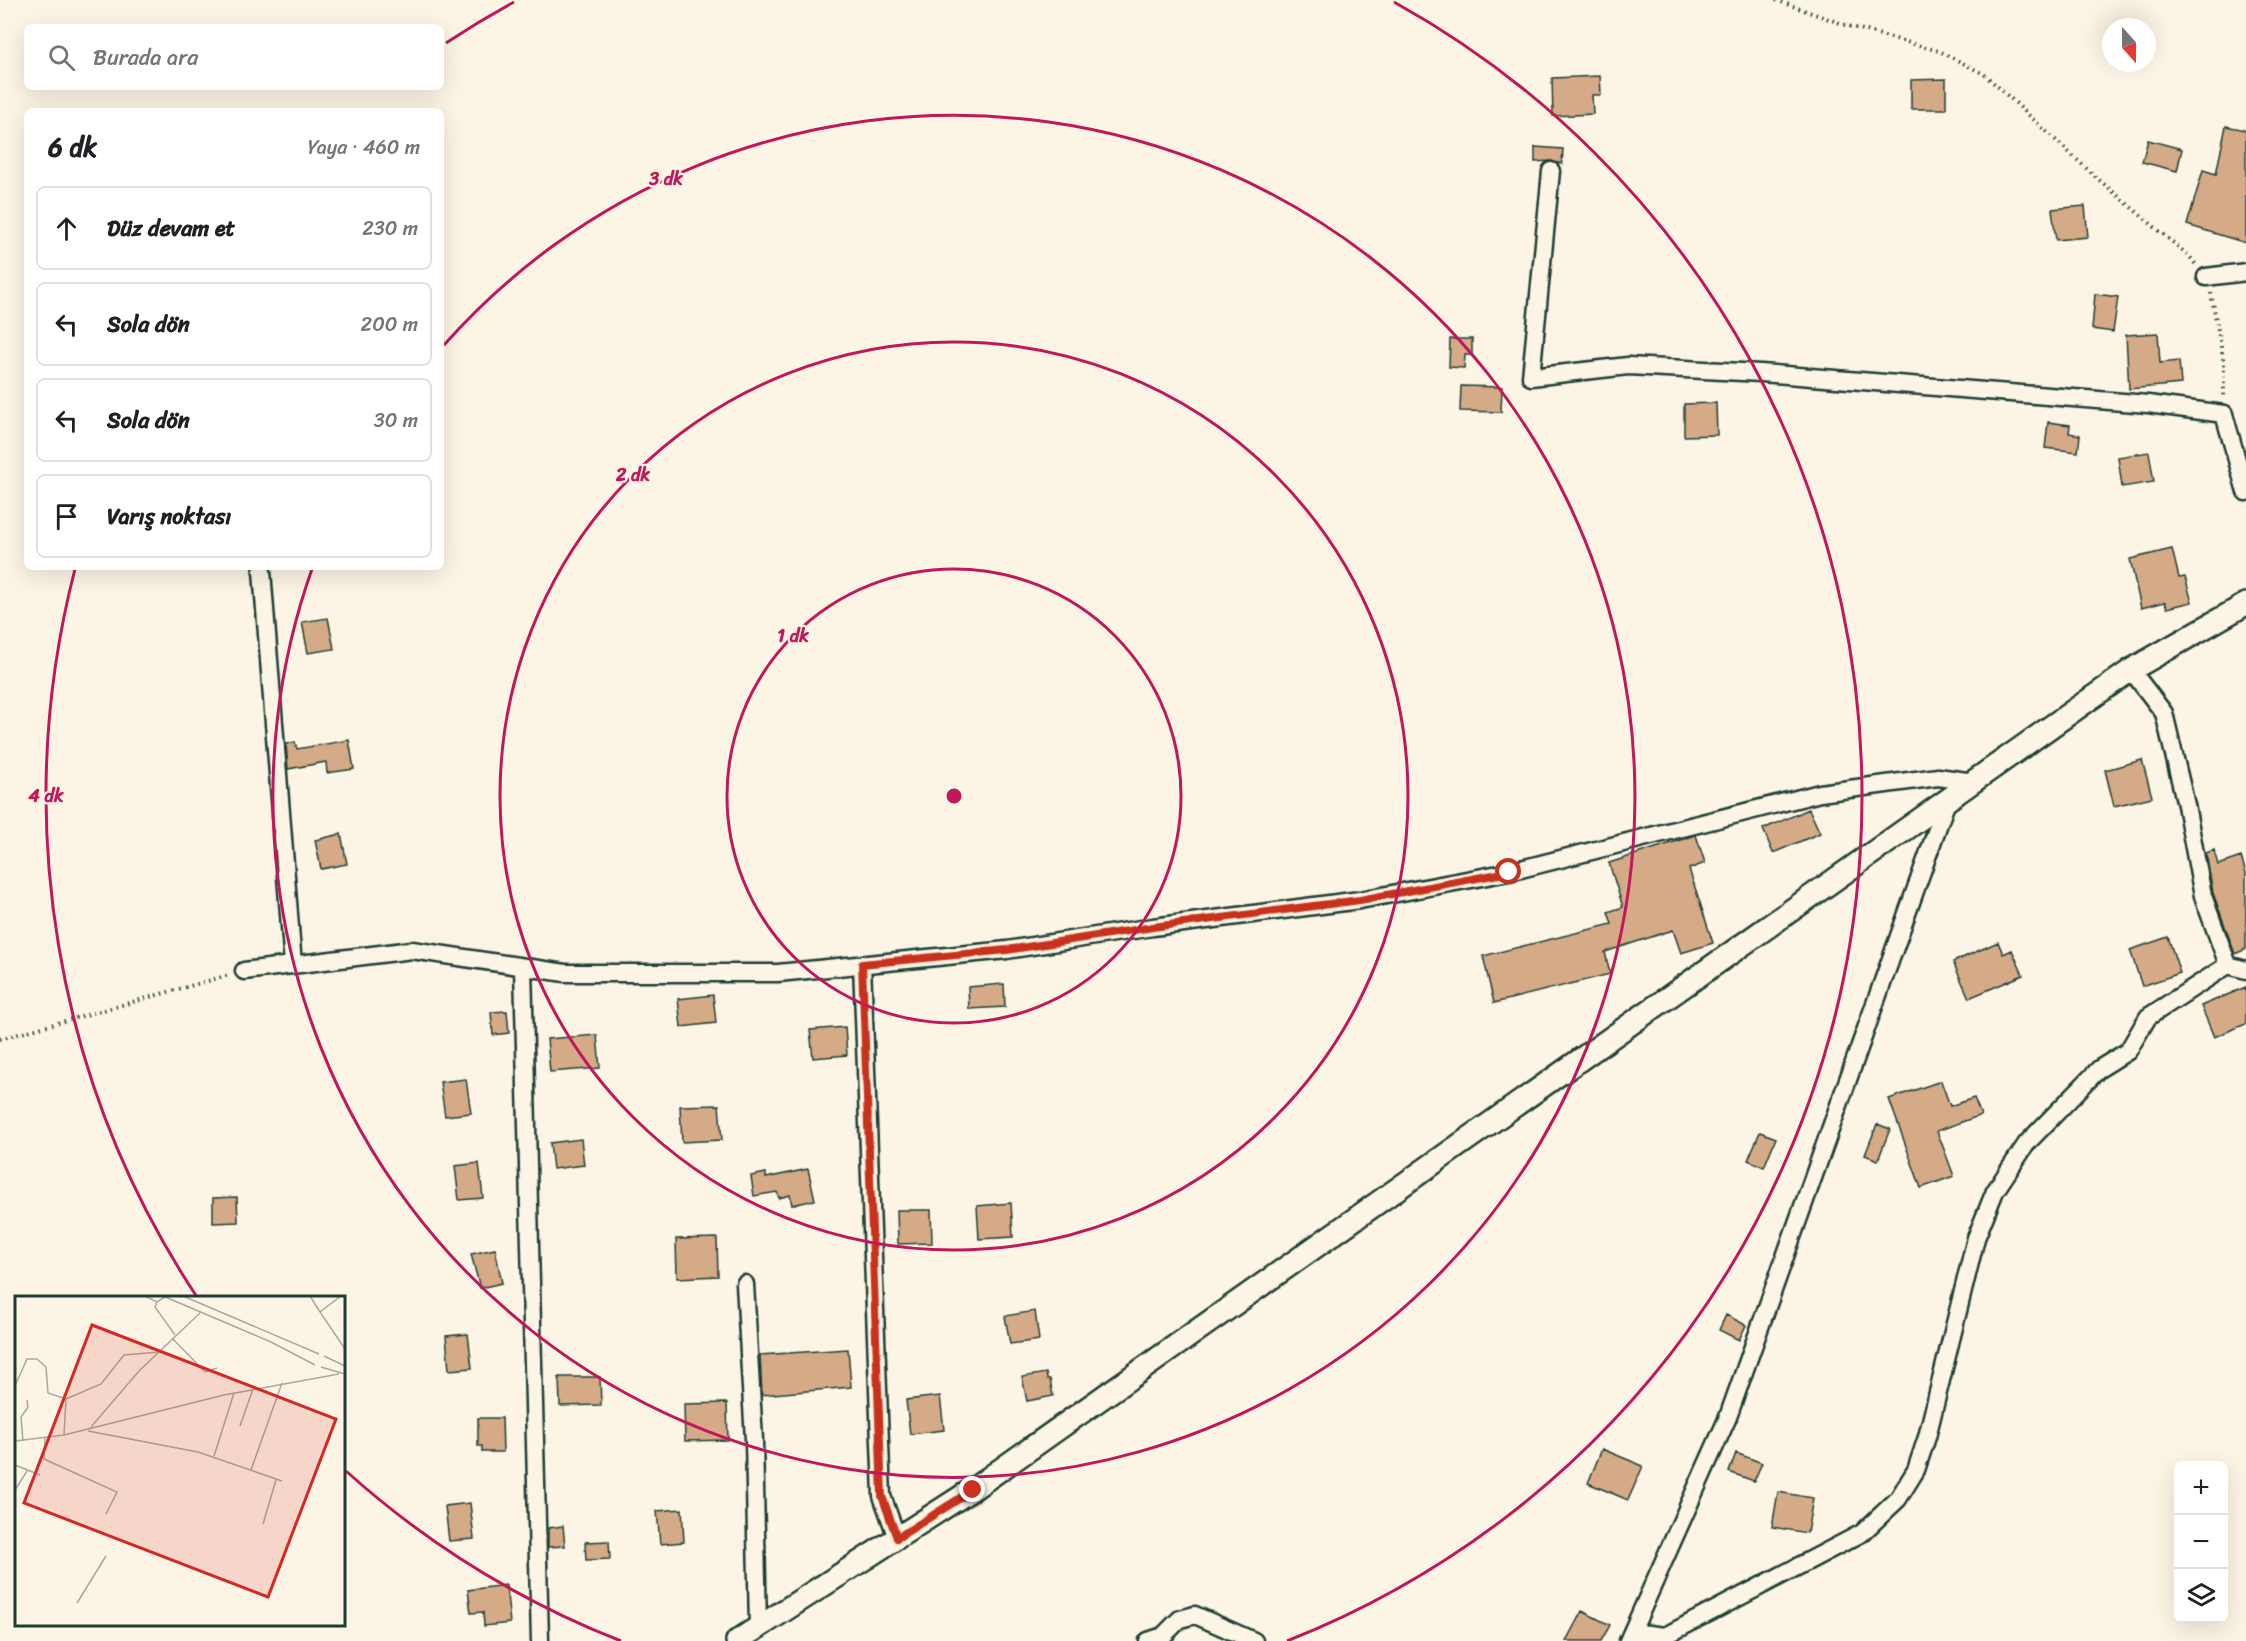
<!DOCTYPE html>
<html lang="tr">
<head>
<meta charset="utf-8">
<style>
	:root { --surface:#fff; --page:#f2f2f2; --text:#202124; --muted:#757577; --line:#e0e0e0 }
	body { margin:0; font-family:Sriracha,sans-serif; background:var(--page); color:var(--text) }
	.controls { position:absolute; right:18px; bottom:18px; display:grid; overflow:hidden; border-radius:9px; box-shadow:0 6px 24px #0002 }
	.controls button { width:54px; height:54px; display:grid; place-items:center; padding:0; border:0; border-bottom:2px solid var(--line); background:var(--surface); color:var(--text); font:30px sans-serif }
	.compass { position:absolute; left:2102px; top:18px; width:54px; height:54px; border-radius:50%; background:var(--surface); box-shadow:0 6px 24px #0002; rotate:159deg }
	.stop { position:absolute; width:18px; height:18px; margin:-14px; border:4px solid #c8321e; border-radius:50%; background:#fff }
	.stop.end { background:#c8321e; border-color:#fff; box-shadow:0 2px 6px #0008 }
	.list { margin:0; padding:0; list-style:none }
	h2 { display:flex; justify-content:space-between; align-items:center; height:78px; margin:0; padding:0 24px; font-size:26px }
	h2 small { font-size:20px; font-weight:400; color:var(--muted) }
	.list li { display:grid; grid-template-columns:39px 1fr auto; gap:18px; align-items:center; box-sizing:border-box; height:84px; margin:0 12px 12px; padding:0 12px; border:2px solid var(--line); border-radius:9px }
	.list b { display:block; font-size:22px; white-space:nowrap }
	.list em { font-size:20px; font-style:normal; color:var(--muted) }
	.icon { flex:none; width:33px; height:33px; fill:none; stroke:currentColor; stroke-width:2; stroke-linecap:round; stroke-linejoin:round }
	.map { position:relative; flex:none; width:2246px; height:1641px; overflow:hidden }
	.search { position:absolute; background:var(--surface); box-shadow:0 6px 24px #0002; left:24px; top:24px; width:420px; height:66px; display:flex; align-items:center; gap:15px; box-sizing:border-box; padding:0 21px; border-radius:9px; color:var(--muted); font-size:22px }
	.panel { position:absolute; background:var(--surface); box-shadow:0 6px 24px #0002; left:24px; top:108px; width:420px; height:462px; border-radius:9px }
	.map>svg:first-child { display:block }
	.building { fill:#d5aa86; stroke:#1f3d34; stroke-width:1.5 }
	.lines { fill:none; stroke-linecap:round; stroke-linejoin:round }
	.minor-casing { stroke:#1f3d34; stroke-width:21 }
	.tertiary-casing { stroke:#1f3d34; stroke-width:26 }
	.path { stroke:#1f3d34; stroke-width:4; stroke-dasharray:1.5 4.5; stroke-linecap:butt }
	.minor { stroke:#fcf5e5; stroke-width:16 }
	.tertiary { stroke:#fcf5e5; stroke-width:21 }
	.route { stroke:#c8321e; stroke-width:8 }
	.ring { fill:none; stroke:#c2185b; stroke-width:3 }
	.inset-road { fill:none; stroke:#a4ab9e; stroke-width:1.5 }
	.view { fill:#d62828; fill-opacity:0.15; stroke:#d62828; stroke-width:3 }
	.inset-edge { fill:none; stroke:#1f3d34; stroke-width:3 }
	.centre { fill:#c2185b; stroke:#fcf5e5; stroke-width:3 }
	.ring-label { font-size:18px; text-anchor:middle; font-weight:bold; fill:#c2185b; stroke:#fcf5e5; stroke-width:4.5; stroke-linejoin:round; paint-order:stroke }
</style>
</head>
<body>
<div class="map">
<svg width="2246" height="1641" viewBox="0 0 2246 1641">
	<rect width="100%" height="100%" fill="#fcf5e5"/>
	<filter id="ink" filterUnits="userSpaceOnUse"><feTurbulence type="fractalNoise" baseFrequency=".0167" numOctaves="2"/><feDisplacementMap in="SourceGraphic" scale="12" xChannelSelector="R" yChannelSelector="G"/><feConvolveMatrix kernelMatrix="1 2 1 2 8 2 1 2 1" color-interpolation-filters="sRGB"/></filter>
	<g filter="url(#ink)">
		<path class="building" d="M1600,76L1601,95H1592L1593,114L1553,116L1552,78Z
			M1946,79V109H1911V80Z
			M2226,126L2246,130V243L2187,225L2203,170L2216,174Z
			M2148,140L2182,149L2177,171L2142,162Z
			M1535,147L1563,149L1562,164L1551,161L1535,162Z
			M2085,206L2088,237L2056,240L2052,209Z
			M2095,294L2118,297L2113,332L2092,329Z
			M2158,333L2160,363L2179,361L2181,384L2129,389L2126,335Z
			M1450,339H1472V355H1465L1464,368L1449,367Z
			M1461,386L1502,387L1501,412L1460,411Z
			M1716,403L1717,435L1684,436V404Z
			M2048,422L2070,425L2069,433L2080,435L2078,452L2045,448Z
			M2149,452L2154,482L2122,487L2118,457Z
			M2172,549L2179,578L2185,577L2192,602L2167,608L2165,602L2141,608L2130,559Z
			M328,618L334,649L308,653L302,622Z
			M349,740L354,769L327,773L326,762L288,769L286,744L295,742L297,749Z
			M2142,760L2152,797L2114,806L2105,770Z
			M1809,809L1820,833L1773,853L1763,829Z
			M341,834L347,864L321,869L315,840Z
			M1696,835L1705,863L1689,869L1713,943L1681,953L1673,930L1605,952L1610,974L1494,1003L1483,956L1612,924L1608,912L1623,907L1609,863Z
			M2214,850L2218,865L2241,857L2246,873V949L2235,954L2213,893L2206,853Z
			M2168,937L2180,973L2142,986L2130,950Z
			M1998,942L2003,954L2012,950L2023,975L1969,998L1953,962Z
			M1004,984L1005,1007L969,1009L968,987Z
			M2246,987V1024L2214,1037L2201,1006Z
			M713,995L716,1023L681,1027L678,999Z
			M507,1011L509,1033L493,1035L491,1012Z
			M845,1027L847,1055L813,1058L810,1030Z
			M597,1035L600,1068L550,1072L547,1039Z
			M466,1079L471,1113L445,1116L440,1082Z
			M1941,1081L1950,1106L1974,1098L1981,1115L1937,1131L1954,1176L1921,1188L1889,1099Z
			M719,1105L722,1140L682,1142L680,1106Z
			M1877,1124L1890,1129L1878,1160L1865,1155Z
			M1760,1132L1776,1138L1764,1167L1748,1160Z
			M581,1139L584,1165L553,1169L550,1143Z
			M479,1163L483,1198L459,1200L455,1166Z
			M808,1169L815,1200L792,1205L790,1195L779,1198L777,1192L754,1196L751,1176L766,1173V1178Z
			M237,1197L238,1222L213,1223V1198Z
			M1011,1203L1013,1237L979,1239L977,1206Z
			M897,1210H931L932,1243L898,1244Z
			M717,1238L718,1276L677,1278L676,1239Z
			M495,1249L502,1283L480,1288L471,1254Z
			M1035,1311L1039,1340L1010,1344L1005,1316Z
			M1726,1315L1746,1325L1739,1340L1719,1330Z
			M468,1334L472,1368L449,1370L446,1336Z
			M848,1349L851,1387L762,1395L760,1355Z
			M1046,1373L1047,1379H1050L1053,1396L1027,1401L1022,1377Z
			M559,1377H600L601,1405L560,1406Z
			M940,1396L944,1430L910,1434L906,1400Z
			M727,1403L728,1440L685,1441L684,1404Z
			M478,1418H502L503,1452H482V1446H478Z
			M1602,1449L1643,1466L1628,1500L1588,1483Z
			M1736,1453L1762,1463L1754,1481L1729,1472Z
			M1778,1492L1813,1498L1807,1533L1772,1527Z
			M470,1503L474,1539L449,1541L445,1506Z
			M682,1509L684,1542L660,1544L657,1511Z
			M563,1526L565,1546L548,1547V1528Z
			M609,1541L610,1559L586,1560L585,1542Z
			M506,1585L510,1623L484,1626L483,1612L471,1613L468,1590Z
			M1582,1611L1610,1625L1601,1641H1566Z"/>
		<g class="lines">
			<defs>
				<path id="minor" d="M1551,171L1531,377L1628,366L1761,373L2148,404L2224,414L2246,492
					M2206,277L2246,272
					M262,571L293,965
					M2131,670L2164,713L2186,805L2203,896L2228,965L2246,970
					M862,964L882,1496L897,1538
					M523,967L540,1641
					M244,971L412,950L565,973H778L1007,950L1153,927L1360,900L1509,872L1820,793L1938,777L1974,782
					M745,1284L754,1440L758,1627
					M1632,1632L1665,1636L1862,1533L1898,1499L1916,1470L1927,1437L1976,1238L1995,1191L2027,1143L2099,1069L2128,1051L2148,1017L2228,965
					M1148,1641L1163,1636L1180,1619L1195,1615L1254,1641
					M1628,1641L1728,1417L1947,801"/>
				<path id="tertiary" d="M737,1641L973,1489L2131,670L2246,604"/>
			</defs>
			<use href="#minor" class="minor-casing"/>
			<use href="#tertiary" class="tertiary-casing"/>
			<path class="path" d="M1776,0L1845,25L1939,51L1984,74L2098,179L2190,257L2197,266
				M2211,293L2224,363V398
				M0,1039L229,975"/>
			<use href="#minor" class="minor"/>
			<use href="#tertiary" class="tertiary"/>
		</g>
	</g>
	<g class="lines" filter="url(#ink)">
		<path class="route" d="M973,1490L897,1538L882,1496L862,964L1007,950L1153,927L1360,900L1509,872"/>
	</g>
	<g class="ring">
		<circle cx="954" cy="796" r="227"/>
		<circle cx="954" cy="796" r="454"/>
		<path d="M444 345A681 681 0 1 1 312 569"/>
		<path d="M621 1641A908 908 0 0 1 346 1471M197 1297A908 908 0 0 1 75 569M446 43A908 908 0 0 1 514 2M1394 2A908 908 0 0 1 1287 1641"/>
	</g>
	<g transform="translate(15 1296)">
		<rect width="330" height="330" fill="#fcf5e5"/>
		<path class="inset-road" d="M130,0L142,6L150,1M148,0L256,46L300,69M168,0L304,58M295,0L305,16M326,0L305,16L330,53M142,6L140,11L160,39M157,42L190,76L202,72M309,60L330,70M306,71L330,78M0,90L12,63H22L31,71L33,97L51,103L49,139M51,103L86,88L109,59L144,56M225,130L238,93M76,131L124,75L185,17M73,135L183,156L267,185M30,142L29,163L102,196L91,218M0,145L49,139L209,99L324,78M8,145L6,121L13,111L12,104M199,160L219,97M0,169L25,179M236,174L267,87M0,194L12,175M248,228L261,184M62,307L91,260"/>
		<path class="view" d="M77,29L321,123L253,301L9,207Z"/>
		<rect width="330" height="330" class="inset-edge"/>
	</g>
	<circle cx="954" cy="796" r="9" class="centre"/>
	<g class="ring-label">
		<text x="666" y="185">3 dk</text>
		<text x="633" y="481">2 dk</text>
		<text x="793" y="642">1 dk</text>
		<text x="46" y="802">4 dk</text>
	</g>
</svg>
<div class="controls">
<button>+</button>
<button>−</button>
<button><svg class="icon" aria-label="layers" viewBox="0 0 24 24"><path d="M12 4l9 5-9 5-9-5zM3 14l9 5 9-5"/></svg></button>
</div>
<svg class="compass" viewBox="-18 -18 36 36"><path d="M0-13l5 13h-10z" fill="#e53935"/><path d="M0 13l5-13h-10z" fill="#757577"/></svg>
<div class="stop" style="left:1509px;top:872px"></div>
<div class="stop end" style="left:973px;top:1490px"></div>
<div class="search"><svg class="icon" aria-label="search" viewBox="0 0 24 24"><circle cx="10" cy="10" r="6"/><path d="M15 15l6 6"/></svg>Burada ara</div>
<section class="panel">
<h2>6 dk<small>Yaya · 460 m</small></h2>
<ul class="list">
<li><svg class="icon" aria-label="ahead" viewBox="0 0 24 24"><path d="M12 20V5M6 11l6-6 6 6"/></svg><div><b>Düz devam et</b></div><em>230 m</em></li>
<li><svg class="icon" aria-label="left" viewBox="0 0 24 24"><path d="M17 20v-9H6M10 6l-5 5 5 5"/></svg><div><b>Sola dön</b></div><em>200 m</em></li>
<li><svg class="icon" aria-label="left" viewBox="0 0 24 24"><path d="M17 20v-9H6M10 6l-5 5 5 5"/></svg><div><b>Sola dön</b></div><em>30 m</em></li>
<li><svg class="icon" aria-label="arrive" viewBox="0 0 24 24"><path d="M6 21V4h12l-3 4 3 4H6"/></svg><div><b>Varış noktası</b></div></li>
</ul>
</section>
</div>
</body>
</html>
